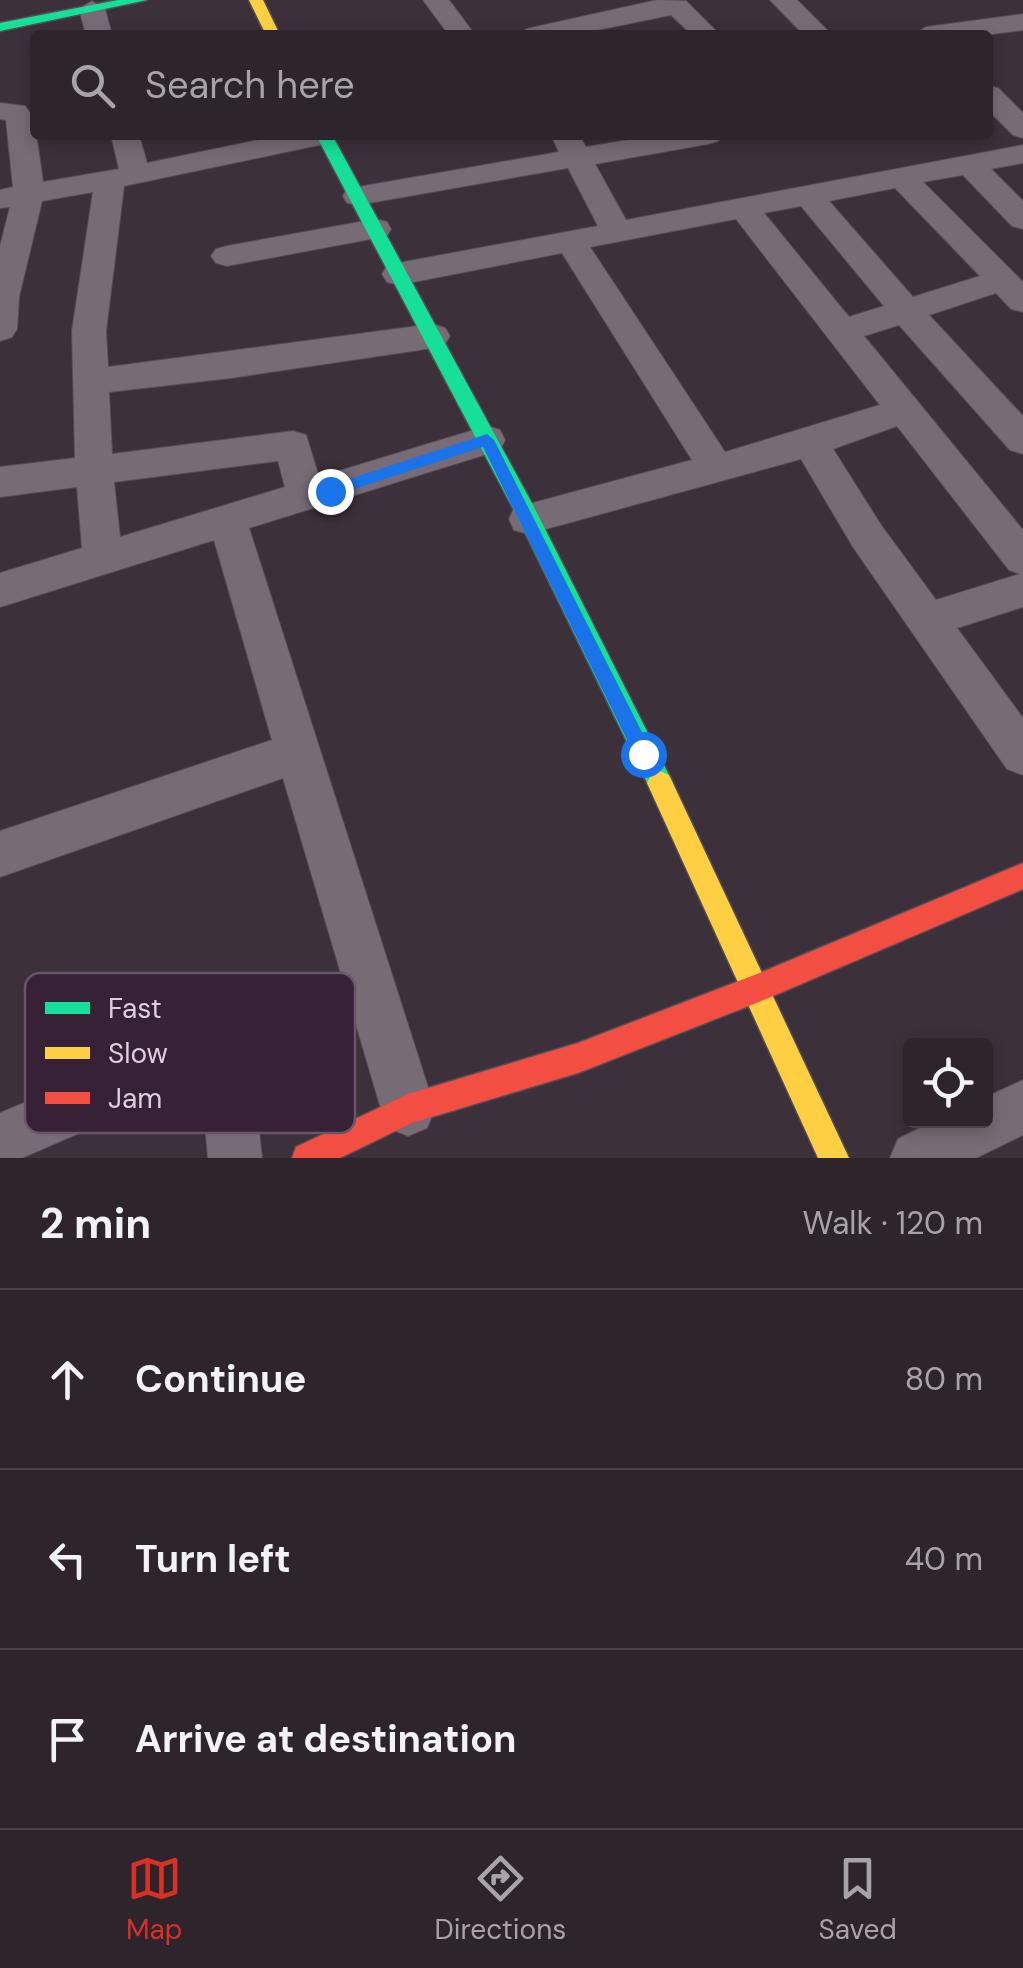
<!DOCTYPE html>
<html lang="en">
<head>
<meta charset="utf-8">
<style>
	:root { --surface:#2d242c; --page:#393038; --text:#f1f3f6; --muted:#a7a4a9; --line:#484148; --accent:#d93025 }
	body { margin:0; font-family:"DM Sans",sans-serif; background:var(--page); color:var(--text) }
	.controls { position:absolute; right:30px; bottom:30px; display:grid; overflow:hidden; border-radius:10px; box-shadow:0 5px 15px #0003 }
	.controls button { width:90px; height:90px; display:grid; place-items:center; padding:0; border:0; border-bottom:2px solid var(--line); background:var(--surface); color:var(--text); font:50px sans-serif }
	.stop { position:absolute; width:30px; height:30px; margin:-22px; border:8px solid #1a73e8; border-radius:50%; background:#fff }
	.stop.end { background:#1a73e8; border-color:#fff; box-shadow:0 2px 10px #0008 }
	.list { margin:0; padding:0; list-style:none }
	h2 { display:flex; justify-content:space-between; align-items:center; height:130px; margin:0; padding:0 40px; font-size:42px }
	h2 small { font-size:32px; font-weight:400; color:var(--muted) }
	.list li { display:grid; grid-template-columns:65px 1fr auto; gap:30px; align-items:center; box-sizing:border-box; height:180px; padding:0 40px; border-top:2px solid var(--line) }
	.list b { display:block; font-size:38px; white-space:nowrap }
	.list em { font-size:32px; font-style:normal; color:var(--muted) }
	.icon { flex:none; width:55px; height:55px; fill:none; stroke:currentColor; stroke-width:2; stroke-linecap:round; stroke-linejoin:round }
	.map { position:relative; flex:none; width:1023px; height:1158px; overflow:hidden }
	.search { position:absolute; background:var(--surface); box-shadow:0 5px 15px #0003; left:30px; right:30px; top:30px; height:110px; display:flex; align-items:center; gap:25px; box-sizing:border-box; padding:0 35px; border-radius:10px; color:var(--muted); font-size:38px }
	.sheet { height:670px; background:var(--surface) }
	nav { display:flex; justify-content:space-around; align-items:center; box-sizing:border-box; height:140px; border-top:2px solid var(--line); background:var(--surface); font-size:28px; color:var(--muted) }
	nav a { display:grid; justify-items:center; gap:5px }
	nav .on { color:var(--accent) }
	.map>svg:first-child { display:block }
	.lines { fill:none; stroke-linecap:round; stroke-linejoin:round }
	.street-casing { stroke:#574d56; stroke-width:2 }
	.fast-casing { stroke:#574d56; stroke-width:3 }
	.slow-casing { stroke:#574d56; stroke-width:3 }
	.jam-casing { stroke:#574d56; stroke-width:3 }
	.street { fill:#776c76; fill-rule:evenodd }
	.fast { fill:#16e098; fill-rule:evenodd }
	.slow { fill:#ffcf43; fill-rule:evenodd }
	.jam { fill:#f24e42; fill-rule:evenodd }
	.route { fill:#1a73e8 }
	.key { fill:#362136; stroke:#685568; stroke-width:2.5 }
	.key-label { font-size:28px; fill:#ddcfdc }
</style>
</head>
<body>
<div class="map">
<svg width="1023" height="1158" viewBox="0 0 1023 1158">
	<rect width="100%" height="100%" fill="#3c303b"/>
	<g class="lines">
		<defs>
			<path id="street" d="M423,0H449L475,35H449Z
				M657,0L686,1L720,35H692L671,15L573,35H522L526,29Z
				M770,0H797L832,35H804Z
				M92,1L105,9L112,35H86L79,9Z
				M1023,14V30L984,35H913L926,27Z
				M988,86L998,88L1023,113V138L1013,135L988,110Z
				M0,103L25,106L34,119L43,182L119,169L111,135H139L147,163L283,135H338L334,141L324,144L124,186L106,331L108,367L433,324L445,328L450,336L445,344L433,348L231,378L109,392L112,454L293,431L306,435L319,477L487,426L500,430L505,440L500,450L249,528L435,1109L427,1128L408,1136L389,1128L381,1109L283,778L0,877V831L272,740L214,540L0,607V573L82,548L77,487L0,497V467L75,458L72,331L93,192L42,201L19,297L17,329L12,337L0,341V246L10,207L0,208V190L13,187L6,120L0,119ZM278,461L285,487L120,537L114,482Z
				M555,135H579L586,147L658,135H722L718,141L708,144L595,164L626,220L1023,145V163L991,169L1023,201V229L1012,226L963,175L923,182L1023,282V312L1011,309L996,293L929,315L1023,416V454L1010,450L899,325L864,336L1023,530V607L957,628L1023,718V775L1007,769L853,547L801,459L528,534L514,530L509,519L514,508L692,460L562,253L398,285L387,282L382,274L387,266L398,263L598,226L568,168L358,205L347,203L343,196L347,189L358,187L559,152L553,139ZM895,188L980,276L913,297L829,201ZM801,206L884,306L849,317L764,213ZM736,219L880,405L725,452L590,247ZM897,426L1009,570L1020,574L936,600L881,525L833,449Z
				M376,219L387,222L391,229L387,236L227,266L216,263L211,256L216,249L227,246Z
				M219,1025L243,1039L251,1057L262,1158H208L201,1080L22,1158H0V1113L200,1028Z
				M1023,1080V1135L976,1158H890L898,1139L936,1120H986V1097Z"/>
			<path id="fast" d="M118,0H147L0,31V23Z
				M316,135H332L534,507L669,775L673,783L669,791L660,795L651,791L516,514Z"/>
			<path id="slow" d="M249,0H263L280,35H266Z
				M660,771L669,775L849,1158H818L647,783L651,775Z"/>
			<path id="jam" d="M1023,863V889L759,1002L578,1073L412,1123L340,1158H292L296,1147L408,1094L578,1043L757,974Z"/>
		</defs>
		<use href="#street" class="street-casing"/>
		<use href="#fast" class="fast-casing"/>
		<use href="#slow" class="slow-casing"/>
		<use href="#jam" class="jam-casing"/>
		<use href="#street" class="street"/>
		<use href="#fast" class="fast"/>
		<use href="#slow" class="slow"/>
		<use href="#jam" class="jam"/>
	</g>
	<path class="route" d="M487,434L494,440L650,748V760H637L483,447L330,497L323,491L325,487Z"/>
	<rect x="25" y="973" width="330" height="160" rx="15" class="key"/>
	<rect x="45" y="1002" width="45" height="12" fill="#16e098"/>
	<rect x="45" y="1047" width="45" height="12" fill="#ffcf43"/>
	<rect x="45" y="1092" width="45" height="12" fill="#f24e42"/>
	<g class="key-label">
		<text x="108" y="1018">Fast</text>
		<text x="108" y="1063">Slow</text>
		<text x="108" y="1108">Jam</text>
	</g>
</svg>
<div class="controls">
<button><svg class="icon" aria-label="locate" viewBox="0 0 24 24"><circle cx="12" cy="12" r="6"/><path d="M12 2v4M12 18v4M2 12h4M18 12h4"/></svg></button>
</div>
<div class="stop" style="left:643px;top:754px"></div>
<div class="stop end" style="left:330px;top:491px"></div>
<div class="search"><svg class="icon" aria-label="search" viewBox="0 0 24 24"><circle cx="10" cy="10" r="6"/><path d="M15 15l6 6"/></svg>Search here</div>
</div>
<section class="sheet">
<h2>2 min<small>Walk · 120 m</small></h2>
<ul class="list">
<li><svg class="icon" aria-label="ahead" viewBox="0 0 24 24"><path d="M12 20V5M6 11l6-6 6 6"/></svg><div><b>Continue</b></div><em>80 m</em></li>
<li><svg class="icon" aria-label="left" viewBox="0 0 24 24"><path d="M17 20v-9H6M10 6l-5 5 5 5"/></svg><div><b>Turn left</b></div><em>40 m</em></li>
<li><svg class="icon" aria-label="arrive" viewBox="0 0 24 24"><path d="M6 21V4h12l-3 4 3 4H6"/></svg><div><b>Arrive at destination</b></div></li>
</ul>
</section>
<nav>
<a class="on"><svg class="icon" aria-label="map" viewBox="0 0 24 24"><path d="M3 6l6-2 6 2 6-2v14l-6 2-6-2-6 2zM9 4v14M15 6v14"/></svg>Map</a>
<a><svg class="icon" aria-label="directions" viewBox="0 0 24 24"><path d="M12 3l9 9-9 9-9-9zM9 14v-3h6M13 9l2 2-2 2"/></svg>Directions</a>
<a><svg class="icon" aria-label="saved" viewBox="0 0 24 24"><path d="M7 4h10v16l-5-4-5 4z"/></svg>Saved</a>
</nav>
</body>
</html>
